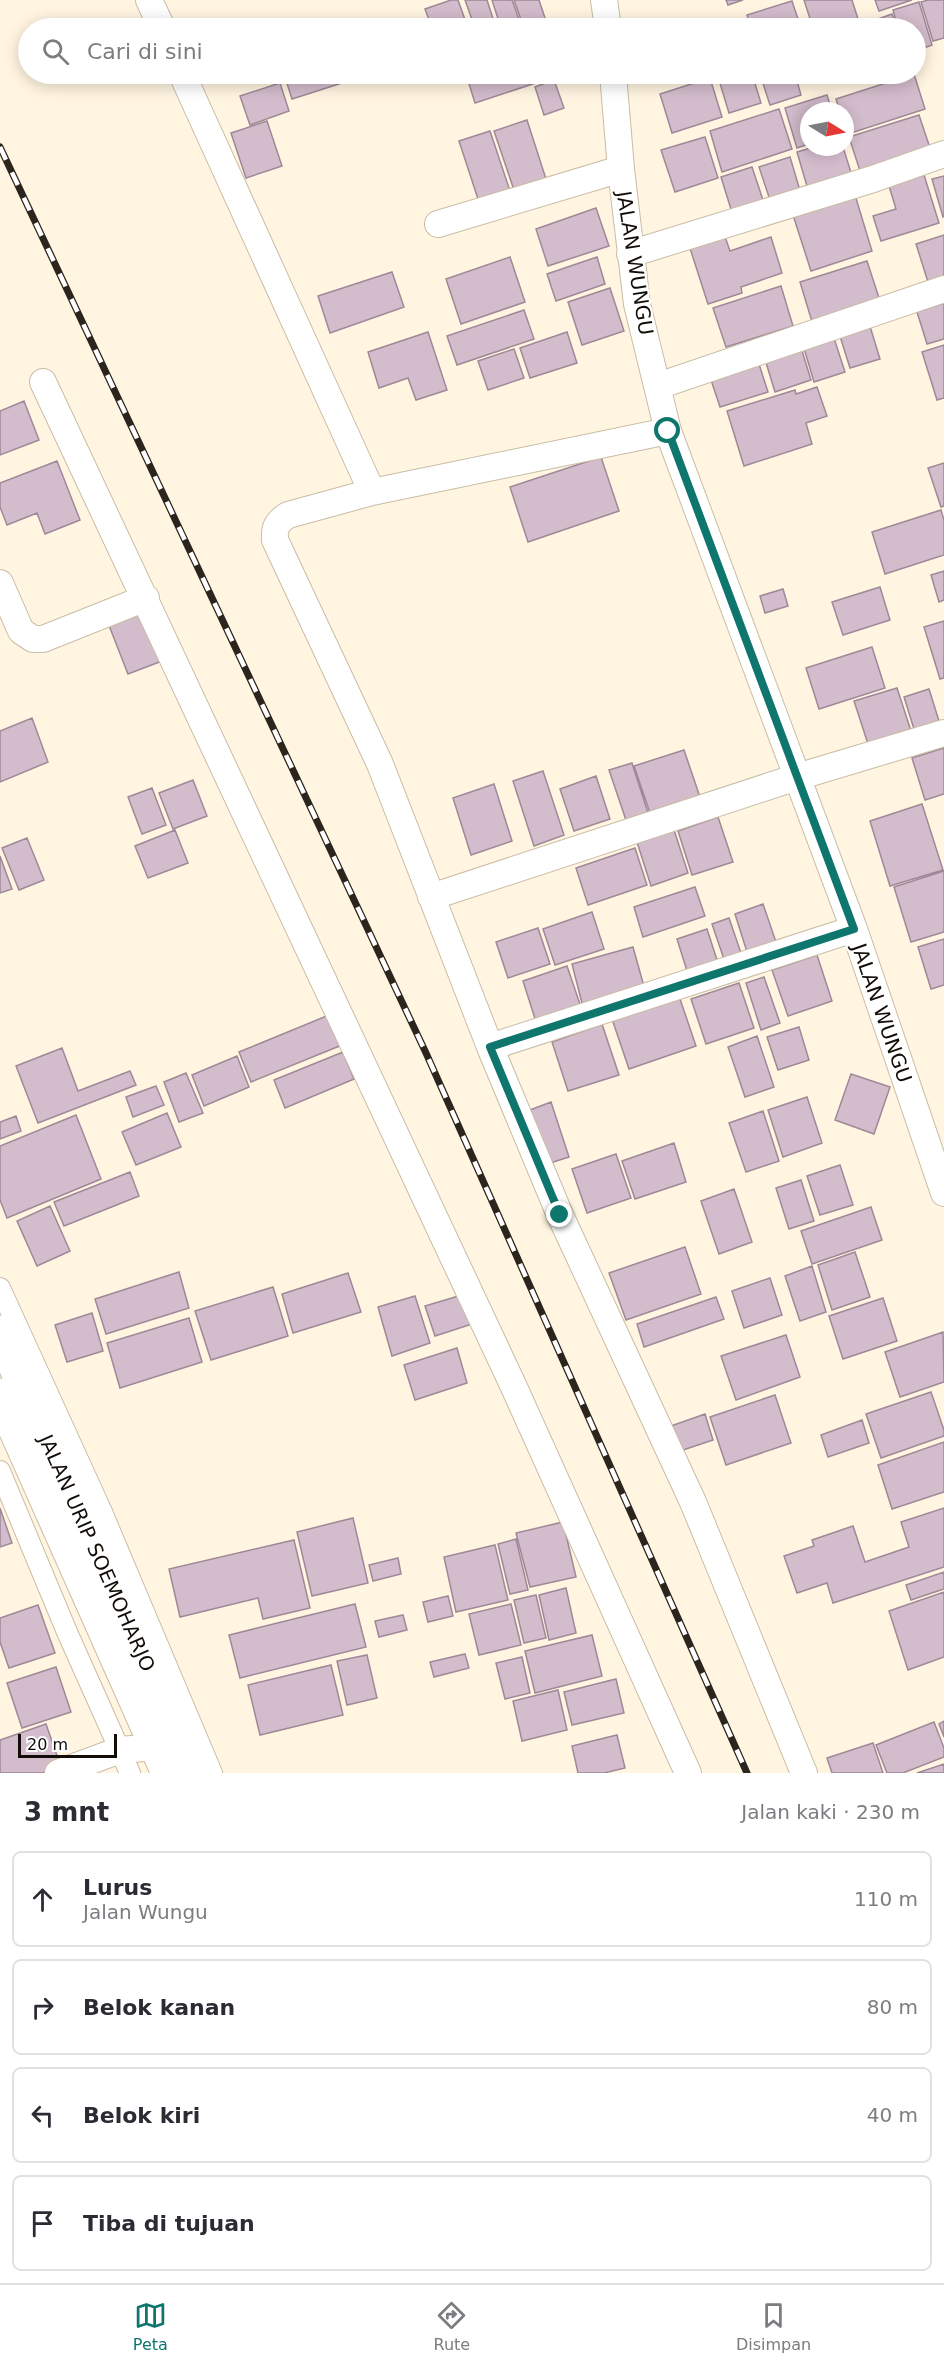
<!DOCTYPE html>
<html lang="id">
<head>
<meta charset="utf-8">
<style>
	:root { --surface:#fff; --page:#f7f7f7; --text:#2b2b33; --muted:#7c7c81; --line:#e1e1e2; --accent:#0f766e }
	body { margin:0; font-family:"DejaVu Sans",sans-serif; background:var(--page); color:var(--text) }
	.compass { position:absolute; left:800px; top:102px; width:54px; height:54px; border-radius:50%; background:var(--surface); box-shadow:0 3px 15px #0003; rotate:100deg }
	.scale { position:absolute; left:18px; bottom:15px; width:99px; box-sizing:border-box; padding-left:6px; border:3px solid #120d06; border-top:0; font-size:16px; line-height:21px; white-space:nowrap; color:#120d06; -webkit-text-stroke:4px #fff; paint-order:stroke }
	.stop { position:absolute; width:18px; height:18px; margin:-14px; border:4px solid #0f766e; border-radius:50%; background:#fff }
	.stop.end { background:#0f766e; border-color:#fff; box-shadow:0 2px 6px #0008 }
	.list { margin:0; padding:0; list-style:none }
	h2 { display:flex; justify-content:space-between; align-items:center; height:78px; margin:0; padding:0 24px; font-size:26px }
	h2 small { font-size:20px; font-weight:400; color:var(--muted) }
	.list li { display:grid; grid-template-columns:39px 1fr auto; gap:18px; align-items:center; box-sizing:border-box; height:96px; margin:0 12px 12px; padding:0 12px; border:2px solid var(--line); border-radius:9px }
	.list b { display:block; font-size:22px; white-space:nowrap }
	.list p { margin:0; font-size:20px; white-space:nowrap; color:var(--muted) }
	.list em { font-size:20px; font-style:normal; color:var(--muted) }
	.icon { flex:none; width:33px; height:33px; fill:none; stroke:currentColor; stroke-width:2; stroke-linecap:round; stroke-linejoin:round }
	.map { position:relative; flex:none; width:944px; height:1773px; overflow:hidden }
	.search { position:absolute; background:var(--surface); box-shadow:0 3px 15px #0003; left:18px; right:18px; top:18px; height:66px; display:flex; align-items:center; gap:15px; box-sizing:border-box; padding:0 21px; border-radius:33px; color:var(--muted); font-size:22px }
	.sheet { height:510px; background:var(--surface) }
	nav { display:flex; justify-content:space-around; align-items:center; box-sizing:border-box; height:84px; border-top:2px solid var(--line); background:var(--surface); font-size:16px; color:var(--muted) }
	nav a { display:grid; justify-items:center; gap:3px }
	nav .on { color:var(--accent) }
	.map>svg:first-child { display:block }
	.building { fill:#d3bccc; stroke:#9f8898; stroke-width:1.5 }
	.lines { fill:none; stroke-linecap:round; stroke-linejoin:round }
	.pedestrian-casing { stroke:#c9bda5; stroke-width:22 }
	.minor-casing { stroke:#c9bda5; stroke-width:28 }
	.trunk-casing { stroke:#c9bda5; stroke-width:35 }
	.pedestrian { stroke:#fff; stroke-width:20 }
	.minor { stroke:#fff; stroke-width:26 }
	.trunk { stroke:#fff; stroke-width:33 }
	.rail-casing { stroke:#2b251d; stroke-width:7 }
	.rail { stroke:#fff; stroke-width:4.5; stroke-dasharray:14; stroke-linecap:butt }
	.route { stroke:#0f766e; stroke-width:8 }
	.labels { text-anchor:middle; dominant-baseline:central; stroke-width:4.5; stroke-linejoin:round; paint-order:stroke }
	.street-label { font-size:20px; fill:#120d06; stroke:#fff }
</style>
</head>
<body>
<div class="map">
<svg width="944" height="1773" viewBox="0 0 944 1773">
	<rect width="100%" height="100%" fill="#fff5e1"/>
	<path class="building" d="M451,0H458L468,28H432L425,9Z
		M465,0H487L496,28H475Z
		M492,0H512L522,28H501Z
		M514,0H539L546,21L524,28Z
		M726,0H743L728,5Z
		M804,0H852L858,19L828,28H813Z
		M875,0H912L879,11Z
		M928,0H944V38L933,41L921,2Z
		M792,1L801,28H751L747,15Z
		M919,2L932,45L916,51V28H898L893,10Z
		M892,14L897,28H869L867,23Z
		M740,22L742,28H720Z
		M284,74H370L292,99Z
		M466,74H552L554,77L475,103Z
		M739,74H752L761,103L729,113L719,80Z
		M760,74H795L801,95L770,105Z
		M914,74L925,109L848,134L845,111H840L836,99Z
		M710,78L722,117L672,133L660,94Z
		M554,80L564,108L544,115L535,87Z
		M280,83L289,111L250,125L240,96Z
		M827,95L832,111H809V144L797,148L785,108Z
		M779,109L792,149L722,172L710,131Z
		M919,115L932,154L862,177L849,137Z
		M527,120L546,179L514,190L494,131Z
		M267,121L282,166L246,178L231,133Z
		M490,131L511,194L480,205L459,141Z
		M705,137L718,178L675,192L661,150Z
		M814,147H843L853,179L809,193L797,152Z
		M790,157L801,194L771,203L759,167Z
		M752,167L766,209L734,219L721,177Z
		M924,175L939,223L881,241L873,216L896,209L889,186Z
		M944,176V216L943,217L932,179Z
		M855,195L872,251L811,271L793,215Z
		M596,208L609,246L548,266L536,229Z
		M723,231L730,251L771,237L782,273L741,287L742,293L708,304L688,242Z
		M944,235V281L929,285L916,244Z
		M510,257L525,302L461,324L446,279Z
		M597,257L605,284L556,301L547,274Z
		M867,261L881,304L813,325L800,282Z
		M392,272L404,307L330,333L318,296Z
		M781,286L793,326L726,347L713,308Z
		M610,288L624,331L582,345L568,302Z
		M944,303V339L927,344L917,312Z
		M524,310L534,339L457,365L447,336Z
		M869,323L880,359L850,368L839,333Z
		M428,332L447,390L416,400L408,378L379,388L368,352Z
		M567,332L577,363L530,378L520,348Z
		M833,335L845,372L814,382L803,345Z
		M800,344L811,380L775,392L764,356Z
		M944,345V398L937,400L922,352Z
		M514,349L524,378L488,390L478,361Z
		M757,358L768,392L720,407L709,374Z
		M817,387L827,416L806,423L812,444L744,466L727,411L795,390L796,394Z
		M24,401L39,440L0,455V411Z
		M601,457L619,511L528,542L510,487Z
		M57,461L80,520L45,534L37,513L7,525L0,507V483Z
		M944,463V506L941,507L928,468Z
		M941,510L944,520V555L885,574L872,532Z
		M944,571V600L939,602L931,575Z
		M880,587L890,620L843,635L832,602Z
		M783,589L788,606L765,613L760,596Z
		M143,609L162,661L128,674L108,623Z
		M944,621V678L940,679L924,627Z
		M872,647L885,688L819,709L806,668Z
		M897,688L913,737L870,750L854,701Z
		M929,689L939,721L914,729L904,697Z
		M32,718L48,762L0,782V731Z
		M944,748V794L925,800L912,758Z
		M684,750L701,800L651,816L634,766Z
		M632,763L649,816L627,823L609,770Z
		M543,771L564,835L534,846L513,781Z
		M596,776L610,819L574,831L560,789Z
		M193,780L207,816L173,829L159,793Z
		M494,784L512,841L471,855L453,798Z
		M152,788L166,825L142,834L128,797Z
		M922,804L943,870L890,886L870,821Z
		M718,817L733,862L692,875L678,831Z
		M175,830L188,863L148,878L135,846Z
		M674,830L688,873L651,886L637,842Z
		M27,838L44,880L19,890L2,848Z
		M635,848L647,885L588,905L576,868Z
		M0,856L12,889L0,893Z
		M944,871V932L911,942L894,887Z
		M695,887L705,916L643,937L634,907Z
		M763,904L777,945L748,955L735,914Z
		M592,912L604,949L555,965L543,929Z
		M729,918L743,959L726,965L712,924Z
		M538,928L550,964L508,978L496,942Z
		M707,929L718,963L688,974L677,939Z
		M944,939V985L931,989L918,947Z
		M633,947L645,990L583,1007L572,964Z
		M817,955L832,1001L788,1016L772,970Z
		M567,966L582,1010L537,1025L523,981Z
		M764,977L780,1023L761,1030L746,983Z
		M739,983L754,1028L706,1044L691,999Z
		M679,996L696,1046L629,1069L612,1019Z
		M329,1015L342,1045L251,1082L239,1052Z
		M602,1024L619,1075L568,1091L552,1042Z
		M799,1027L809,1060L778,1070L767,1037Z
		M757,1036L774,1087L745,1097L728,1047Z
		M62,1048L78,1091L130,1071L136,1085L38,1123L16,1066Z
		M343,1052L354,1079L285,1108L274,1080Z
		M237,1056L249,1087L204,1106L192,1075Z
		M186,1073L203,1113L179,1122L164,1082Z
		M851,1074L890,1087L874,1134L835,1120Z
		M156,1086L164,1105L133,1117L126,1097Z
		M807,1097L822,1143L783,1157L768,1110Z
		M551,1102L569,1157L547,1164L530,1110Z
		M763,1111L779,1161L746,1172L729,1123Z
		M167,1113L181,1147L136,1165L122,1132Z
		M76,1115L101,1179L7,1218L0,1200V1146Z
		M16,1116L21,1131L0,1139V1122Z
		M674,1143L686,1182L635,1199L622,1161Z
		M616,1154L631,1198L587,1213L572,1169Z
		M840,1165L853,1205L820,1215L807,1176Z
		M130,1172L139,1196L64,1226L54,1202Z
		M801,1180L814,1221L789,1229L776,1188Z
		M734,1189L752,1242L719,1254L701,1201Z
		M50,1206L70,1251L37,1266L17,1221Z
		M871,1207L882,1240L812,1264L801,1231Z
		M685,1247L701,1294L626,1320L609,1273Z
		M855,1252L870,1297L832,1310L818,1265Z
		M812,1266L826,1312L800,1321L785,1276Z
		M179,1272L189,1308L106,1334L95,1299Z
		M348,1273L361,1312L293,1333L282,1294Z
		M770,1278L782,1315L744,1328L732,1291Z
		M273,1287L288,1336L211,1360L195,1311Z
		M462,1295L472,1324L435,1336L425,1306Z
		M415,1296L430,1343L392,1356L378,1307Z
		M716,1297L724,1319L644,1347L637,1324Z
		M883,1298L897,1341L843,1359L829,1316Z
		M92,1313L103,1351L67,1362L55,1325Z
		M189,1318L202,1362L120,1388L107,1343Z
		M943,1332L944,1382L900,1397L885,1352Z
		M786,1335L800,1377L736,1400L721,1356Z
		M457,1348L467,1383L415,1400L404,1365Z
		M931,1392L944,1430V1436L881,1458L866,1414Z
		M775,1395L791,1443L726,1465L710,1417Z
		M705,1414L713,1440L680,1451L671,1426Z
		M862,1420L869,1443L828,1457L821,1435Z
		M944,1442V1492L892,1509L878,1465Z
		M0,1508L12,1543L0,1547Z
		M944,1508V1567L833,1603L827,1583L797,1593L784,1556L814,1546L812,1540L853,1526L865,1562L909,1547L901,1522Z
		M353,1518L368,1583L312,1596L297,1532Z
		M563,1522L576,1577L530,1587L516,1533Z
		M516,1539L528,1590L510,1594L498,1544Z
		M294,1540L310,1608L263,1619L258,1598L180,1617L169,1569Z
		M495,1545L508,1600L456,1612L444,1557Z
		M398,1558L401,1574L373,1581L369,1565Z
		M944,1572V1589L911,1600L906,1585Z
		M566,1588L576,1633L549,1640L539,1595Z
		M944,1592V1657L908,1670L889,1611Z
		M536,1595L546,1638L524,1643L514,1600Z
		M448,1596L453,1616L428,1622L423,1602Z
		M355,1604L366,1647L240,1678L229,1635Z
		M511,1604L521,1645L479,1655L469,1614Z
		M38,1605L55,1653L9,1668L0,1642V1618Z
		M403,1615L407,1630L379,1637L375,1621Z
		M592,1635L602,1676L535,1693L525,1651Z
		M465,1654L469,1668L434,1677L430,1662Z
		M367,1655L377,1698L347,1705L337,1661Z
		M522,1657L530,1693L505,1699L496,1663Z
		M331,1665L343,1715L260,1735L248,1685Z
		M56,1667L71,1712L22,1728L7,1683Z
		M616,1679L624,1713L572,1725L564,1692Z
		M558,1690L567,1730L522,1741L513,1701Z
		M944,1721V1737L939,1724Z
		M934,1722L944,1748V1757L903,1773H887L876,1745Z
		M46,1724L61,1767L42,1773H0V1740Z
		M617,1735L625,1768L604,1773H578L572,1746Z
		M873,1743L883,1773H832L827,1758Z
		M944,1764V1773H917Z"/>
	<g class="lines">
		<defs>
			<path id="pedestrian" d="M0,1288L102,1512L212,1773
				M0,1471L67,1632L130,1773"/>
			<path id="minor" d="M149,0L162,28
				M604,0L608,28
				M182,74L372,492
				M613,74L621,169L637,304L668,431L854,929L944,1193
				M438,224L621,169
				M630,254L873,179L944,154
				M43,382L513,1385L688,1773
				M658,386L944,289
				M668,431L372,492L288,515C277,522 274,527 275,540L380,764L490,1047L560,1215L693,1502L804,1773
				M0,583L21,631L33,639H43L146,598
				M431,897L797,777L944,733
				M490,1047L854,929
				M58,1773L120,1750L156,1747"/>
			<path id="trunk" d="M0,1332L195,1773
				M0,1395L168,1773"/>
		</defs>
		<use href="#pedestrian" class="pedestrian-casing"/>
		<use href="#minor" class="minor-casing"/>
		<use href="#trunk" class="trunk-casing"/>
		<use href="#pedestrian" class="pedestrian"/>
		<use href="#minor" class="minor"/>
		<use href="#trunk" class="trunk"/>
		<defs>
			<path id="rail" d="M0,147L426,1053L747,1773"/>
		</defs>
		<use href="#rail" class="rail-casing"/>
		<use href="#rail" class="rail"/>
	</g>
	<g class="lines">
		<path class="route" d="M560,1215L490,1047L854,929L668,431"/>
	</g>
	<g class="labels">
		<g class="street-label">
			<text transform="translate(635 263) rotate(81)">JALAN WUNGU</text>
			<text transform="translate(882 1013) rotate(71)">JALAN WUNGU</text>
			<text transform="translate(97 1553) rotate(66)">JALAN URIP SOEMOHARJO</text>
		</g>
	</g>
</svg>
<svg class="compass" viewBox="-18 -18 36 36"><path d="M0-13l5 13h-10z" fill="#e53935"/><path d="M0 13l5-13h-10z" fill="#7c7c81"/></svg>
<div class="scale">20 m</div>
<div class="stop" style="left:668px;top:431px"></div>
<div class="stop end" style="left:560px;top:1215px"></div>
<div class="search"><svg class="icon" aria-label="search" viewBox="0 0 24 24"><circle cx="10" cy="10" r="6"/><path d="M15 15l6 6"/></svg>Cari di sini</div>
</div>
<section class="sheet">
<h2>3 mnt<small>Jalan kaki · 230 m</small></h2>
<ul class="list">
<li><svg class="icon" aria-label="ahead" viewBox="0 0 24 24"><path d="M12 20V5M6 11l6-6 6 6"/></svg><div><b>Lurus</b><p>Jalan Wungu</p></div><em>110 m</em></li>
<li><svg class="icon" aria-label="right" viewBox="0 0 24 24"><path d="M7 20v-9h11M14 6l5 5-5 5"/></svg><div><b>Belok kanan</b></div><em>80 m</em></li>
<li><svg class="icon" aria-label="left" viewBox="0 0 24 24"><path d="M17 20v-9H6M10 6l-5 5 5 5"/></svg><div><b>Belok kiri</b></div><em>40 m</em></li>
<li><svg class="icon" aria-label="arrive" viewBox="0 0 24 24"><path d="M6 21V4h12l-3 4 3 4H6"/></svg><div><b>Tiba di tujuan</b></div></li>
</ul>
</section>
<nav>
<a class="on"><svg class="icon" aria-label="map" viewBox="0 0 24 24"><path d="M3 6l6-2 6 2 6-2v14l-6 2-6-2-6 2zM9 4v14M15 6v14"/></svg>Peta</a>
<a><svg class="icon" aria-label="directions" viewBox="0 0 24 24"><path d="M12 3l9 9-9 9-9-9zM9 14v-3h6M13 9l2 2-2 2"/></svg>Rute</a>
<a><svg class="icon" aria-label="saved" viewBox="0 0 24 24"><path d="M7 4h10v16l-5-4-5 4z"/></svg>Disimpan</a>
</nav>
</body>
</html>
